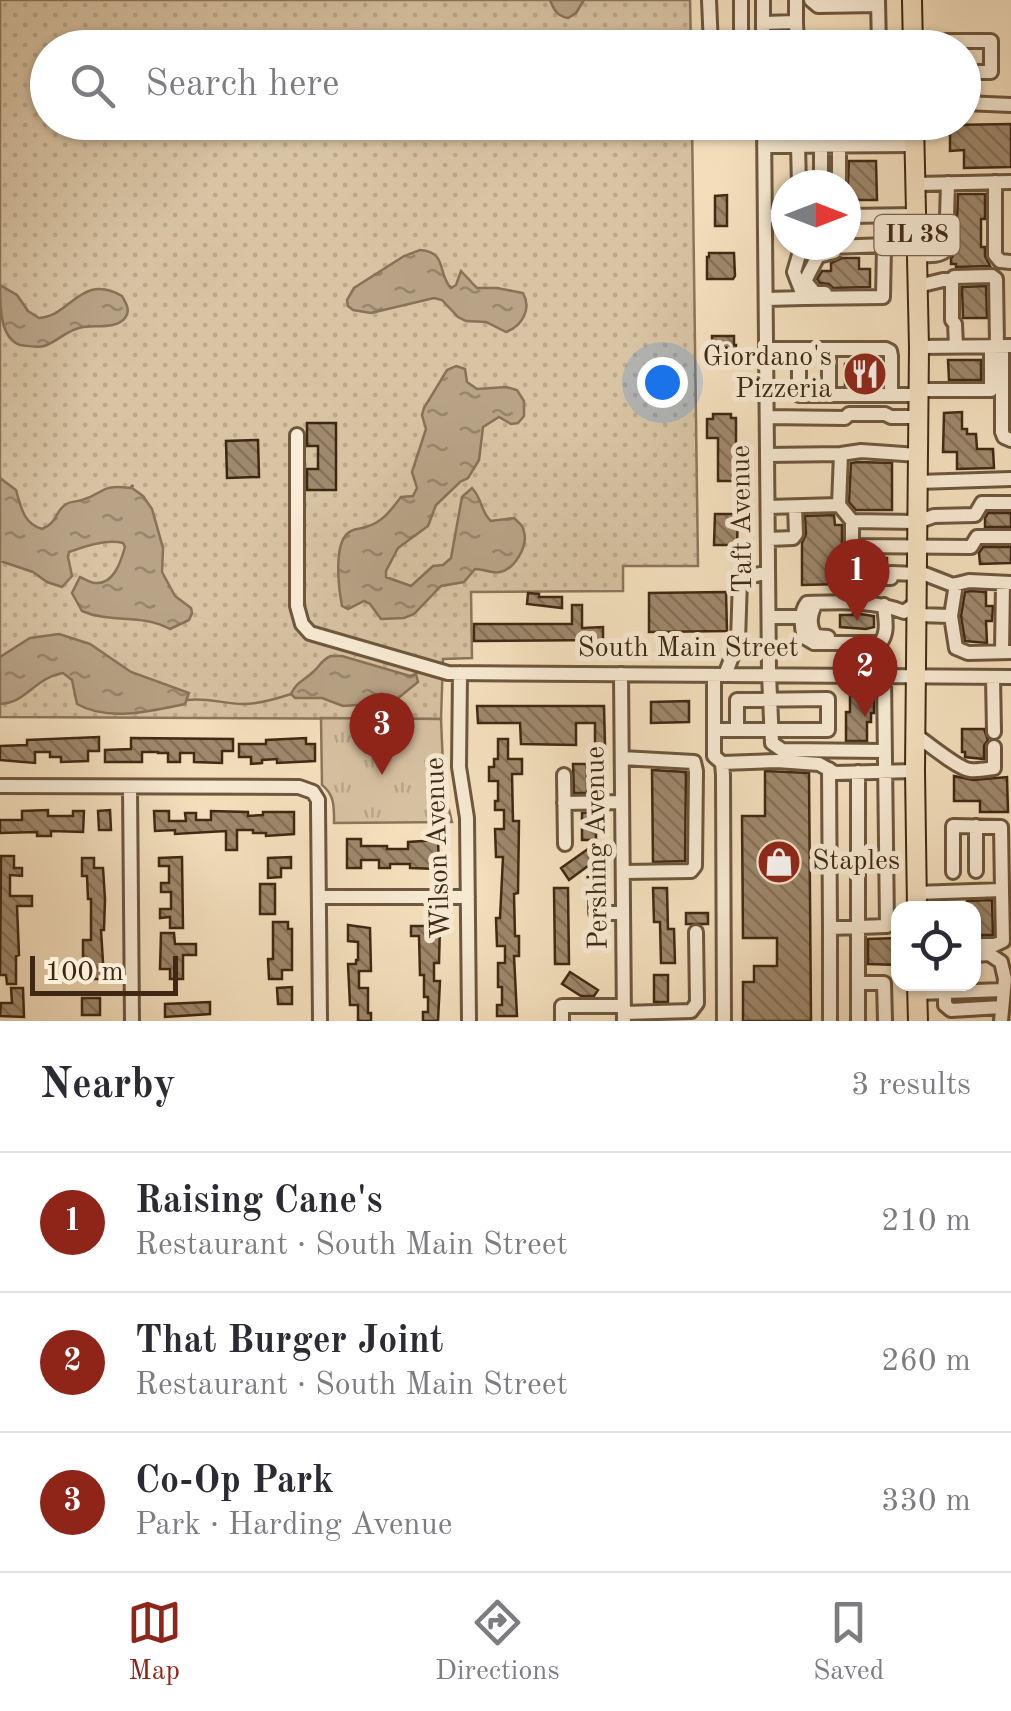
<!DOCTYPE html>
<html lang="en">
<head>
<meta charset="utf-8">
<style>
	:root { --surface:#fff; --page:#f7f7f7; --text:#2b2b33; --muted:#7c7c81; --line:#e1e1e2; --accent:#8f2418 }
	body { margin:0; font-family:"Old Standard TT",serif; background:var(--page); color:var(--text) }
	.controls { position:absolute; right:30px; bottom:30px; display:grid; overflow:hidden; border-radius:20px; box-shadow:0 2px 8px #0004 }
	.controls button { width:90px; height:90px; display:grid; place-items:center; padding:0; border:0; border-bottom:2px solid var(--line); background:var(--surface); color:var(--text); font:50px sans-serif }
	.compass { position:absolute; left:771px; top:170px; width:90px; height:90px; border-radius:50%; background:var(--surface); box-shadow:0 2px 8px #0004; rotate:90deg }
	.scale { position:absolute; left:30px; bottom:25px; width:148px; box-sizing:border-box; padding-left:10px; border:5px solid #3f2813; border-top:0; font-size:28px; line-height:35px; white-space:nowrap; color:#3f2813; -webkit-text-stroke:8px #faedd7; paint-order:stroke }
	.you { position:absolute; left:662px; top:382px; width:35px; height:35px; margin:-25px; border:8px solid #fff; border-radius:50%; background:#1a73e8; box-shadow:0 0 0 15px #1a73e833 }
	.badge { display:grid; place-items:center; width:65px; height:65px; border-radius:50%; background:var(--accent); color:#fff; font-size:32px; font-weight:700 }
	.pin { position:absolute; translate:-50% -82px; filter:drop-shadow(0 2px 5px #0008) }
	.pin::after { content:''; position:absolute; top:52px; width:35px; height:30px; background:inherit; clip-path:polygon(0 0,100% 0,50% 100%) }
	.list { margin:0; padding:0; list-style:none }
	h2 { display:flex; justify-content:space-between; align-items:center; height:130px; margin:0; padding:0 40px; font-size:42px }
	h2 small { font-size:32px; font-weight:400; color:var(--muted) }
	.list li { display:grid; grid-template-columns:65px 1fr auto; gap:30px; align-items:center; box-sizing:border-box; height:140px; padding:0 40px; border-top:2px solid var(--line) }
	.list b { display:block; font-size:38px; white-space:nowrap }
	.list p { margin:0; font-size:32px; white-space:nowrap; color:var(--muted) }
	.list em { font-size:32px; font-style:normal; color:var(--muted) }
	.icon { flex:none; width:55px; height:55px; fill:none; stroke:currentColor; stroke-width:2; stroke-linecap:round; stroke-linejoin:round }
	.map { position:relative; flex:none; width:1011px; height:1021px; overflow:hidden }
	.search { position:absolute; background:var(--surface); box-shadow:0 2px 8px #0004; left:30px; right:30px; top:30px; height:110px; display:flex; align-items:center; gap:25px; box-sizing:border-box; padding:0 35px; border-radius:55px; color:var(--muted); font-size:38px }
	.sheet { height:550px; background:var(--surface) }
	nav { display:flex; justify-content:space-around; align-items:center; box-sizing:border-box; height:140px; border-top:2px solid var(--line); background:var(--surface); font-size:28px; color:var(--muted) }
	nav a { display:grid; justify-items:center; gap:5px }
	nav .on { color:var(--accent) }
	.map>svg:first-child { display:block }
	.grass { fill:url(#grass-dots); stroke:#8c765b; stroke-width:2.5 }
	.park { fill:url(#park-tufts); stroke:#8c765b; stroke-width:2.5 }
	.water { fill:url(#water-ripples); stroke:#887258; stroke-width:2.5 }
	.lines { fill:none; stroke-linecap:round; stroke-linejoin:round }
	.stream { stroke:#887258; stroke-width:2.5 }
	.building { fill:url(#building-back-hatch); stroke:#3f2813; stroke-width:2.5 }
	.minor-casing { stroke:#6d573e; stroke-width:18 }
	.major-casing { stroke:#3f2813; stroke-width:22 }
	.minor { stroke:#faedd7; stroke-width:12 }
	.major { stroke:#f7e3c1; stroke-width:18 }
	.labels { text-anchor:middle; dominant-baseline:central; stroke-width:10; stroke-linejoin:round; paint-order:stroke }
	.shield { fill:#faedd7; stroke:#77634e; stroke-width:2.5 }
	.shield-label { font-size:25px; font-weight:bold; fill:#3f2813 }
	.poi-label { font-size:28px; fill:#3f2813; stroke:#faedd7; text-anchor:end }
	.street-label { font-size:28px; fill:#3f2813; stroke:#faedd7 }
</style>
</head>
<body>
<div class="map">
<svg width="1011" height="1021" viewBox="0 0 1011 1021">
	<defs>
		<pattern id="grass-dots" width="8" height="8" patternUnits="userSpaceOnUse" patternTransform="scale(2.5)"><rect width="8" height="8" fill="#d8c3a3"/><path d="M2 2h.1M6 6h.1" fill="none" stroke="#baa88b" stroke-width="1.8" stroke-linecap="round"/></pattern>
		<pattern id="park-tufts" width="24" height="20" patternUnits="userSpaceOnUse" patternTransform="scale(2.5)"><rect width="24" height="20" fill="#d8c3a3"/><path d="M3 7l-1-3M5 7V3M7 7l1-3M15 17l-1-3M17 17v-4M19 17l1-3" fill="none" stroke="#baa88b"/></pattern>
		<pattern id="water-ripples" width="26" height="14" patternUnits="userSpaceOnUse" patternTransform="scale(2.5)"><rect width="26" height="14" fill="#b8a386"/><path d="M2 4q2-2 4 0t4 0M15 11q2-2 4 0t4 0" fill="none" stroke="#97856c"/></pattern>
		<pattern id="building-back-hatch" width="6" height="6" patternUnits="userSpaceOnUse" patternTransform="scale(2.5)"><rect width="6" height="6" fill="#9f896d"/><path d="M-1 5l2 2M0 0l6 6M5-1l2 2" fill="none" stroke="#837058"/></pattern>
	</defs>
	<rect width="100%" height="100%" fill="#f7e3c1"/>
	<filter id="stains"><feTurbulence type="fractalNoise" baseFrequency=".002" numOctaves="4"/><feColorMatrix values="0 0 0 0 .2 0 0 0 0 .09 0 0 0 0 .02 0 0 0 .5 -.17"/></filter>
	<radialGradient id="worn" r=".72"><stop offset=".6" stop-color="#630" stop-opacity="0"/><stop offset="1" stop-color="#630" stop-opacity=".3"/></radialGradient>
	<path class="grass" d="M0,0H690L691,47L48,48V122L692,123L698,566H623V591L471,592L472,658L443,659L441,719L0,717Z"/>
	<path class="park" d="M321,718L441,719L444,789L452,822L334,823C334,808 335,795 322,785Z"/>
	<path class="water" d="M550,0H584L576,13L568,18C557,16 554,10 550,0Z
		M420,250C448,252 437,274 451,288L456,285L461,271L477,288H497L523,293C532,309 522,326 506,332L486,322L466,321L458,317L442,300L434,298L371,313L353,310L348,306L347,300L354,288L404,256Z
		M0,285L17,295L28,311L39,318C70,317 81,272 122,296C126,303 131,311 125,318C116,330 92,324 79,328C66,331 57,342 44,346C37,348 28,346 20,345C0,338 0,307 0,285Z
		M456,366L465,369L467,382L477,389L506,387L517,390L524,401V416L518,423L511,424L499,417L483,427L479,460L468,478L460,482L436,505L428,526L398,548L386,571V577L411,586L433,566L443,565L451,558L462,497L472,488C483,500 481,513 491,521L514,518C519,523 523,525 524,532C528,546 515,569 500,572C492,574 484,569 475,569L464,582L441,586L414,614L404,618L381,619L370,604L364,601L348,609L342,606C339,590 332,540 351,531C356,528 361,529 366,527C383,522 390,511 401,497L413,496L417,488L412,472L426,429L422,415L424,408L447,370Z
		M0,478L16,490C21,507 23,523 42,529C58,522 54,513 65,505C70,501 76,502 82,500C105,493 100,484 130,488L133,485L132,488L143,496L152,509L163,548L162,572L175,596L191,608L192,613L189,620L170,629C140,613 111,624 82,611L72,593L80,577C85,579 90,583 95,583C114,585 121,561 125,547L123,543C106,539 86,546 69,552L68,557L72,576L62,587L47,582L33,572L0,561Z
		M59,634L90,644L131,672L189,693L185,704C152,711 108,722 77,704L72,680L63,673C34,678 27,703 0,704V657L30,638Z
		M331,656H342L410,676L416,674L418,682L397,699L386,703L343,706L322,698H295L291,694C296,682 305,680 313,672C321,665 321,660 331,656Z"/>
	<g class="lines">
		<path class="stream" d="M187,700C206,697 224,704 243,704C260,704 276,699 291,694"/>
	</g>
	<path class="building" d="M1011,124V167L964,168V150L950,151V125Z
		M849,161H876L877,200H847Z
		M958,194H985V219H981V247H985V256L990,266L956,267V264H951V259L956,250Z
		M727,195V226H715V196Z
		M709,253H734L735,276L733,279H707V257H709Z
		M842,258H859V269H870V287L833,288L829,284L820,283L817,279L822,271H831V263Z
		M986,286L987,318H963L962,287Z
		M712,336H734V345H736L734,367H712Z
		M948,360H981V380H949Z
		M845,364H881V385H845Z
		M962,412V429H967V434H976L977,449H993L994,468L957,469V452H943L944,413Z
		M713,414H731V418H736V481H718V438H707V419H713Z
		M307,423H336V490H307V469H318V446H307Z
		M258,440L259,477L227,478L226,441Z
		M858,462L892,463V510H856L849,502L851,463Z
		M988,513H1011V527H985V518Z
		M715,514H738L737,545H714Z
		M834,515L835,525H842V584L802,585V543L806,534L805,516Z
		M983,547H1011V563L980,564L979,553Z
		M866,558H887V564L882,568H867Z
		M970,591L986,592V606H993L992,621H986L987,643L965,641L961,616L965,592Z
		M726,592L727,631L649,632V593Z
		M528,593L539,594V597H562V608L527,604Z
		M572,605H582V628L603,627V640L474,641V624H572Z
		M853,613L874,616V627L866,629L840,627V615H853Z
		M850,690H874V713H871V722H867V741H846V712H850Z
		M689,701V722L651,723V702Z
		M477,706H604L605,745H595V723H576V745L521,744L520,723H478Z
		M962,729H984L988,740L984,746V759L965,757V752H962Z
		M99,737V751H88V761L61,762V757H50V752H35V763L0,760V746L27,745V740Z
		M131,738L233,739V751H222V763L194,762V753H180V762H168V753H158V752H142V762H105V750L131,749Z
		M306,738V744H315V761L277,763V759L262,760V763L251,764V757H239V744H266V740Z
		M498,739H508V759H522V774H512L513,821H519L518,893L514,894L515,936H519V956H514L517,1016H497V1005H502V987H498V963H505V946H497L496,918H500L503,857H496L495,829H504V810H495V801H498V781H489V767H494V759H498Z
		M573,764H587V793H574Z
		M652,770L686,772L685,861L653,862Z
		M765,771L809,773L811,1021H743V982H754V966H777V938H743L742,816H765Z
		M954,776L973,780L1007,777L1008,812H980V801H954Z
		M48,810V816H73V811H84L83,832L51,831V836H37V832L0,833V820H22V811Z
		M110,810L111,830H99L98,811Z
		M154,811H169V821H186L185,813H196V820H211V811L248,812V816L263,815V812H294V834L266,836V833H253V830H237V850H226V831L175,834V830L155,831Z
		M596,812V840H582V813Z
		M347,839H361V846H387V849H408V842L438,840L439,869L410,868V864H390V868H379V860H361V868H347Z
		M588,849L596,860L569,880L561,868Z
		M1,856H14V868H22V876L10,875V896H32V906H17L19,955L16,956V984H7L6,975H0Z
		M182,857L183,928H170V917L160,918V909H171V892H161V883H169V866H159V858Z
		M291,857V868H281V877L268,878V858Z
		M82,858H94V868H103L105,899L104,930H101L104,979H83V940H91V899H88L87,876H82Z
		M260,884H275V914H260Z
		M554,888H568L569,964H555Z
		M653,888H667L668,929H674L675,963H661L660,922H654Z
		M992,900L993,935H974V908H966L967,901Z
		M686,913H708V924H686Z
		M273,922H288V929H292V970H282V979H269L268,959H273Z
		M348,925L370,928L371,971H359V988H368V1013H371V1021H358V1005H350L348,964H356V960H358V942L348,941Z
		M411,926H440L439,963H434V981H440L438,1021H423V1012H428V997H424V975H420L419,936H411Z
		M161,933H174L175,944H196V955H183V979H170V969H160Z
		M898,938V965L868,964V939Z
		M570,972L598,990L594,996H581L562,984Z
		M654,975H668V1002H654Z
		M292,987V1004H278L277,988Z
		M11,988H23L24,1017L0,1016L1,1003H12Z
		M82,998H100V1015H82Z
		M210,1002V1014L165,1017V1004Z"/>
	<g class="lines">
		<defs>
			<path id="minor" d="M709,0L711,46L763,44
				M741,0V45
				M763,0V48
				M811,0L818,6L878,5
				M878,0L879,48
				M796,22L797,48
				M763,23L796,22V0
				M912,41H991V72H974L971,76L964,77
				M964,103L1011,105
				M764,122L769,674L772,743L782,750L885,751
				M798,145L799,185
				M821,145V185
				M839,145V185
				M764,146L915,145
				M995,182V255L1000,261L1011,262
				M916,184L1011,182
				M765,216H786
				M846,216L916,215
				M884,246L883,297L804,298L794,272L801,248L917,244
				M917,255C927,255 939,257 946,250L948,183
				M952,280L954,277L992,276L996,279L997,346
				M918,286L943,280H952V320L955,324L956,346
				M825,293H815L805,281L818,256L834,252
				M766,299L804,298
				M1002,346V432L1004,437L1011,440
				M919,347L1011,346
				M767,349H799V395H919
				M799,349H886L890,351L891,356V395
				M829,349V395
				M919,390H991V346
				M767,417L845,418L849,414H885L891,417H918
				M297,435V606L302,624L310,633L448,673L1011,677
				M767,455L841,454
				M918,482L1011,479
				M1011,503H982L975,515L934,516L917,522L852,521V546L971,547L977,537H1011
				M768,507L839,505
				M852,521L839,505L841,454L861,451L918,455
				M768,539L793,538L796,534L795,507
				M917,571L953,585L969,581L1011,583
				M857,578V560
				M857,603V578H891V573L917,574
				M815,605C810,615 809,627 816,636L828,637
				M884,605C885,618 889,633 880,643H814L804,637C801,627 800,612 807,603C839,602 874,600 904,612L912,606H917
				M917,615L951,616L956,648L968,653L1011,652
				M951,616L956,584
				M769,617H803
				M1002,652L1003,583
				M460,673L459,767L467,818L469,1021
				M621,674L624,1021
				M714,675V756L722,763L723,775L724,1021
				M725,675L738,641L740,579L768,572
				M993,677L994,732
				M714,730H828V699L737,700V730
				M916,735C927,743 959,769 970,770C978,771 987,769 994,768V747
				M622,758L694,762L696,771L695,866L691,871L623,872
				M722,763L777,761L819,764L835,773L915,771
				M829,769L830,928L887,926L884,676
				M858,772V1021
				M564,775L565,844
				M0,786L299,787L313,792L318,800V806L320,1021
				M130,787L132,1021
				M564,803L622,802
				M976,826V871
				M916,893L1002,890L1001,827L953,826V872
				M319,897H468
				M596,897V913H623
				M830,928V1021
				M974,945H995L1003,941L1002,890
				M974,955L989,954L1001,962L1005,979L1001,1021
				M858,983H884L885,1021
				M945,992V1005L951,1010L1002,1007
				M917,993L1004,990
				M624,1013L691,1011L697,1003L696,932
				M562,1021V1006H624"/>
			<path id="major" d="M912,0L913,48
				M914,122L919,347L915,771L917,908
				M917,984L918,1021"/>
		</defs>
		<use href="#minor" class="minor-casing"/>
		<use href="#major" class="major-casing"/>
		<use href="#minor" class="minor"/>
		<use href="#major" class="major"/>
	</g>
	<defs>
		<symbol id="restaurant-disc" viewBox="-11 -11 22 22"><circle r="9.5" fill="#8f2418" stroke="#faedd7"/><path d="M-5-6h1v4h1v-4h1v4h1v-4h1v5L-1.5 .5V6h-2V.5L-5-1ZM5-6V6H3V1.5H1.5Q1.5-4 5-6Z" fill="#fff"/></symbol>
		<symbol id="shop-disc" viewBox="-11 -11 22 22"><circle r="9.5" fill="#8f2418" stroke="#faedd7"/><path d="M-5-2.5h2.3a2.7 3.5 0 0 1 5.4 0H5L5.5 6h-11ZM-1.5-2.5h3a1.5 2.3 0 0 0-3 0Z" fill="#fff"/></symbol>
	</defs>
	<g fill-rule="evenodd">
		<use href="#restaurant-disc" x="840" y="349" width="50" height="50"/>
		<use href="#shop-disc" x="754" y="837" width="50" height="50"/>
	</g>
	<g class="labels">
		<rect class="shield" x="874.5" y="215" width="85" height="40" rx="8"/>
		<g class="shield-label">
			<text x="917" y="235">IL 38</text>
		</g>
		<g class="poi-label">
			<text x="832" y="358">Giordano's<tspan x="832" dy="32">Pizzeria</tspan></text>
			<text x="812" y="862" text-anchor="start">Staples</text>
		</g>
		<g class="street-label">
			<text transform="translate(743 519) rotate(-91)">Taft Avenue</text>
			<text x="688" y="649">South Main Street</text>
			<text transform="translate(439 848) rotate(-92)">Wilson Avenue</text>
			<text transform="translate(598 848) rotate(-91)">Pershing Avenue</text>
		</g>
	</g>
	<rect width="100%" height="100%" filter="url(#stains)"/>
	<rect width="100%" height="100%" fill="url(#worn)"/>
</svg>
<div class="controls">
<button><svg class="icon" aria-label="locate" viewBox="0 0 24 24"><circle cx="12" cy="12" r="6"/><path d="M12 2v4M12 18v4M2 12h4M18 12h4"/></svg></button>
</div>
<svg class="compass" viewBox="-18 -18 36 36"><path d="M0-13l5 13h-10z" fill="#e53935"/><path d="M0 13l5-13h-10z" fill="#7c7c81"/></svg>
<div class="scale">100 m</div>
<div class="you"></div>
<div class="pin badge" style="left:857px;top:621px">1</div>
<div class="pin badge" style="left:865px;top:717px">2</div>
<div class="pin badge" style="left:382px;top:775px">3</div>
<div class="search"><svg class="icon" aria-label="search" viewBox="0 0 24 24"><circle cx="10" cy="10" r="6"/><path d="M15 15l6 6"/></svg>Search here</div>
</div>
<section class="sheet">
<h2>Nearby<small>3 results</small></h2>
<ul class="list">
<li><span class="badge">1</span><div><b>Raising Cane's</b><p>Restaurant · South Main Street</p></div><em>210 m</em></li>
<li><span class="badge">2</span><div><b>That Burger Joint</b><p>Restaurant · South Main Street</p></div><em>260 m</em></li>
<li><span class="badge">3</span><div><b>Co-Op Park</b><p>Park · Harding Avenue</p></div><em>330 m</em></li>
</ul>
</section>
<nav>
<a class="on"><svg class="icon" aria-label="map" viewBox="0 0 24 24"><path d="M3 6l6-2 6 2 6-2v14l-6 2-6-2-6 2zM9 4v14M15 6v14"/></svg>Map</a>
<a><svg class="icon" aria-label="directions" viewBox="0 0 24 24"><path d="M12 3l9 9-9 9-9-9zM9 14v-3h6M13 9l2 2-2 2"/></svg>Directions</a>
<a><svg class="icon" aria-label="saved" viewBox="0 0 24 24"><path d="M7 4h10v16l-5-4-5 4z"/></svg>Saved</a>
</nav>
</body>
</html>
